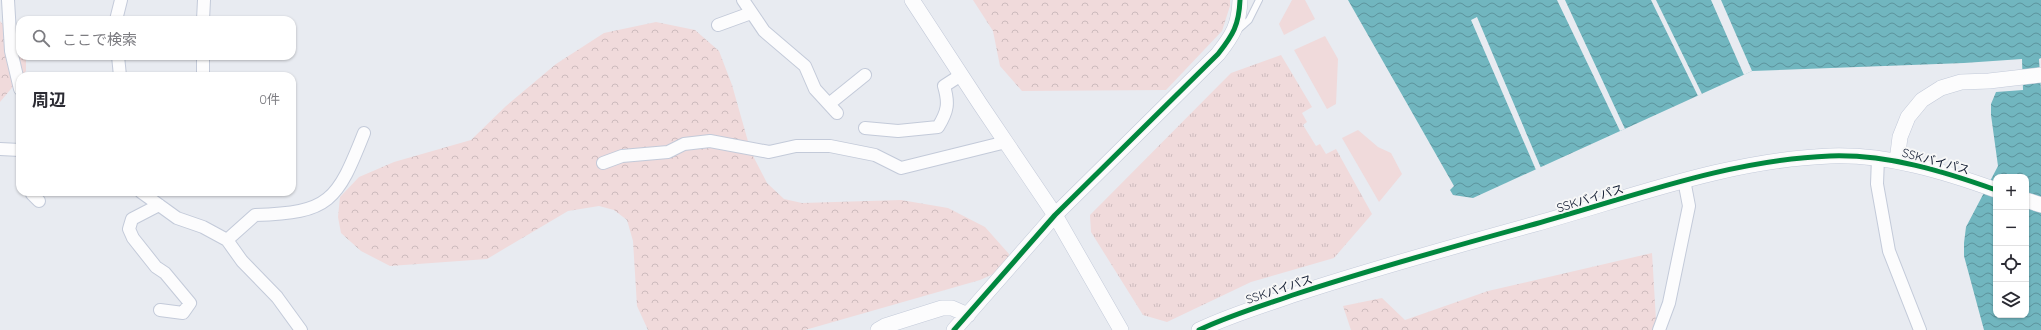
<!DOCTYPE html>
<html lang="ja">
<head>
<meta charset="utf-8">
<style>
	:root { --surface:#fff; --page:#f7f7f7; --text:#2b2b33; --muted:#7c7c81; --line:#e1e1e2 }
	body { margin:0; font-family:Quicksand,"Noto Sans JP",sans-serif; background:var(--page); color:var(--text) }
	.controls { position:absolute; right:12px; bottom:12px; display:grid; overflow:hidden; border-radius:8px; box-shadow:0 1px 3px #0004 }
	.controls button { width:36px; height:36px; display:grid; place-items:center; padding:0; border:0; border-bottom:1px solid var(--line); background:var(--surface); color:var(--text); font:20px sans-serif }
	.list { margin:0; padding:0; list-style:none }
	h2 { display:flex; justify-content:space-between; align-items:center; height:52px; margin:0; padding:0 16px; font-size:17px }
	h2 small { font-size:13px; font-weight:400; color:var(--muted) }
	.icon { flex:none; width:22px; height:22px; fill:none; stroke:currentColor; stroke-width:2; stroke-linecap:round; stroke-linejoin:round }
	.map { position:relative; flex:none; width:2041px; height:330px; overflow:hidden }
	.search { position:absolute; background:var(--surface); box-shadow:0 1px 3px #0004; left:16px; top:16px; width:280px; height:44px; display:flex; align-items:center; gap:10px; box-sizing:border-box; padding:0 14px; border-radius:12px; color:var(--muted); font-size:15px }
	.panel { position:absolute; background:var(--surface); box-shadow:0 1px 3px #0004; left:16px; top:72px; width:280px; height:124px; border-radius:12px }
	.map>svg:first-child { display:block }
	.grass { fill:#f0dadb }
	.forest { fill:url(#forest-crowns) }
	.park { fill:url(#park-tufts) }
	.water { fill:url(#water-waves); fill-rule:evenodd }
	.pier { fill:#e8ebf1 }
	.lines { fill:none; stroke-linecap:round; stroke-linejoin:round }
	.service-casing { stroke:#c3cad9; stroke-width:8 }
	.minor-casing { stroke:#c3cad9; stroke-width:14 }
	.tertiary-casing { stroke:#c3cad9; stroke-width:16 }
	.service { stroke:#fcfcfd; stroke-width:6 }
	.minor { stroke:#fcfcfd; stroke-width:12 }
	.tertiary { stroke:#fcfcfd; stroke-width:15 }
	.cycleway-casing { stroke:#f7f7f7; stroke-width:8 }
	.cycleway { stroke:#00873e; stroke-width:5 }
	.labels { text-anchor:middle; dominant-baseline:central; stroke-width:4; stroke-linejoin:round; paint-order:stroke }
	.street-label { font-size:12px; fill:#151f34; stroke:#f7f7f7 }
</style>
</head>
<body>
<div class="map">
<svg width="2041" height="330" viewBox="0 0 2041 330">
	<defs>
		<pattern id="forest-crowns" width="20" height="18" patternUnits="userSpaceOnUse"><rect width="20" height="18" fill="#f0dadb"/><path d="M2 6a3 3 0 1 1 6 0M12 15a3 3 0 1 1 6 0" fill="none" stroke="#cdbbbd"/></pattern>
		<pattern id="park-tufts" width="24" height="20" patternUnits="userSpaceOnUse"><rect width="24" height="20" fill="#f0dadb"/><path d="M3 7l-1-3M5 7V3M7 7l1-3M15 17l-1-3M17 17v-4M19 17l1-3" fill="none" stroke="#cdbbbd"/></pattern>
		<pattern id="water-waves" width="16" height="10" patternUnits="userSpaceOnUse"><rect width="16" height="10" fill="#71b6bf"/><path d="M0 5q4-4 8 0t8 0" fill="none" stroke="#5c939c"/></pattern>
	</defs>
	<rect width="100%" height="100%" fill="#e8ebf1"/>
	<path class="grass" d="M1292,0H1305L1315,19L1284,35L1279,24Z
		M1325,36L1338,59L1336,104L1327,109L1294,50Z
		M1358,130L1378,147L1391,153L1402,174L1379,202L1342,138Z"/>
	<path class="forest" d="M973,0H1230V6L1222,31L1166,90L1022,91L1000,66L993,31Z
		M0,21L18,42L20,56H26V71L0,102Z
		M656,22L695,30L719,51L732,85L751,152L767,183L784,199L802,203L901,200L948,208L985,227L1009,254V267L980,280L805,330H648L637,306L633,241L627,220L614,210L599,206L568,211L487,259L390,266L361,251L341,233L338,217L340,197L359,177L394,162L471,140L506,106L556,64L604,33Z
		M1652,253L1656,320L1652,330H1351L1343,306L1382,298L1405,320L1488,291Z"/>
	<path class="park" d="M1281,55L1312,107L1302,113L1307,122L1303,125L1316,146L1320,144L1326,154L1336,149L1372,214L1334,258L1251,282L1167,322L1143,315L1091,232L1090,215L1231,73Z"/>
	<path class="water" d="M1348,0H2041V58L2039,59L2041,90V330H1984L1964,256V243L1966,227L1998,166L1991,115V104L1996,92L2023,90L2022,59L1964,63L1752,71L1473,198L1453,195L1450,190L1454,186ZM1996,177H2026V315H1996Z"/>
	<path class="pier" d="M1557,0H1565L1625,129L1620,131Z
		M1651,0H1656L1702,94L1698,96Z
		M1711,0H1721L1752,71L1744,75Z
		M1477,17L1541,168L1536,170L1471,20Z"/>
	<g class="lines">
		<defs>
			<path id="service" d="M1239,29L1249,20L1259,0"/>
			<path id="minor" d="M8,0L11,51L20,89
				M743,0L764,31L805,66L815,89L837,113
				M116,20L121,0
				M203,20L204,0
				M718,25L751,13
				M118,56L120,76
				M203,76V56
				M829,104L865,75
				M865,128L898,131L938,127C948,111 949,103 944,86L961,75
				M0,149L20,150
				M1878,158L1877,184L1889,251L1920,330
				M603,163L622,156L668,152L684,144L710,141L769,152L796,146H830L875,155L901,168L1006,142
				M34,192L32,194L39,201
				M141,192L177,218L203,227L227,240L242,261L277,297L301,330
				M159,205L132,219L129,229L133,238L156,267L165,273L190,303L183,313L160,310
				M227,240L255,215C330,213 337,201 364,133
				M1659,330L1669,303L1689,206L1684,180"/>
			<path id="tertiary" d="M912,0L980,104L1055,215L1121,330
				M1897,161L1900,137L1908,117L1922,100L1941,88L1961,82L1989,81L2041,75
				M2026,200L2041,205
				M878,330L885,326L942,308H952L968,315
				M954,330L1055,215L1218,54C1233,35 1239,25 1240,0
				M1199,330C1230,315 1264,305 1296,294C1375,268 1455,246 1535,224C1632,197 1728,160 1830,156C1887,154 1943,171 1996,190"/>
		</defs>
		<use href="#service" class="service-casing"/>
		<use href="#minor" class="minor-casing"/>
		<use href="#tertiary" class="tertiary-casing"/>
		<use href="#service" class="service"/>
		<use href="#minor" class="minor"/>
		<use href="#tertiary" class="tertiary"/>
		<defs>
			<path id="cycleway" d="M954,330L1055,215L1218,54C1233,35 1239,25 1240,0
				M1199,330C1230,315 1264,305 1296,294C1375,268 1455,246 1535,224C1632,197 1728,160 1830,156C1887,154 1943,171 1996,190"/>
		</defs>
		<use href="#cycleway" class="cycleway-casing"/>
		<use href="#cycleway" class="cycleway"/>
	</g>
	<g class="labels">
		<g class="street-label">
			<text transform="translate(1936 161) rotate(15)">SSKバイパス</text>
			<text transform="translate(1590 198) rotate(-17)">SSKバイパス</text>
			<text transform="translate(1279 289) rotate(-18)">SSKバイパス</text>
		</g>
	</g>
</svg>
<div class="controls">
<button>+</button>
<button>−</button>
<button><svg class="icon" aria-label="locate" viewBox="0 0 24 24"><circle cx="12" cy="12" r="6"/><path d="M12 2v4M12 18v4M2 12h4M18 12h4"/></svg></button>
<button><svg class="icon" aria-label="layers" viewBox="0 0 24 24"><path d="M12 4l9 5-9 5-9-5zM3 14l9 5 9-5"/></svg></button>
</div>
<div class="search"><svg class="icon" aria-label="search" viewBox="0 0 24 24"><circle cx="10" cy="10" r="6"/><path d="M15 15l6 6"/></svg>ここで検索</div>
<section class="panel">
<h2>周辺<small>0件</small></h2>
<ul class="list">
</ul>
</section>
</div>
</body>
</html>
